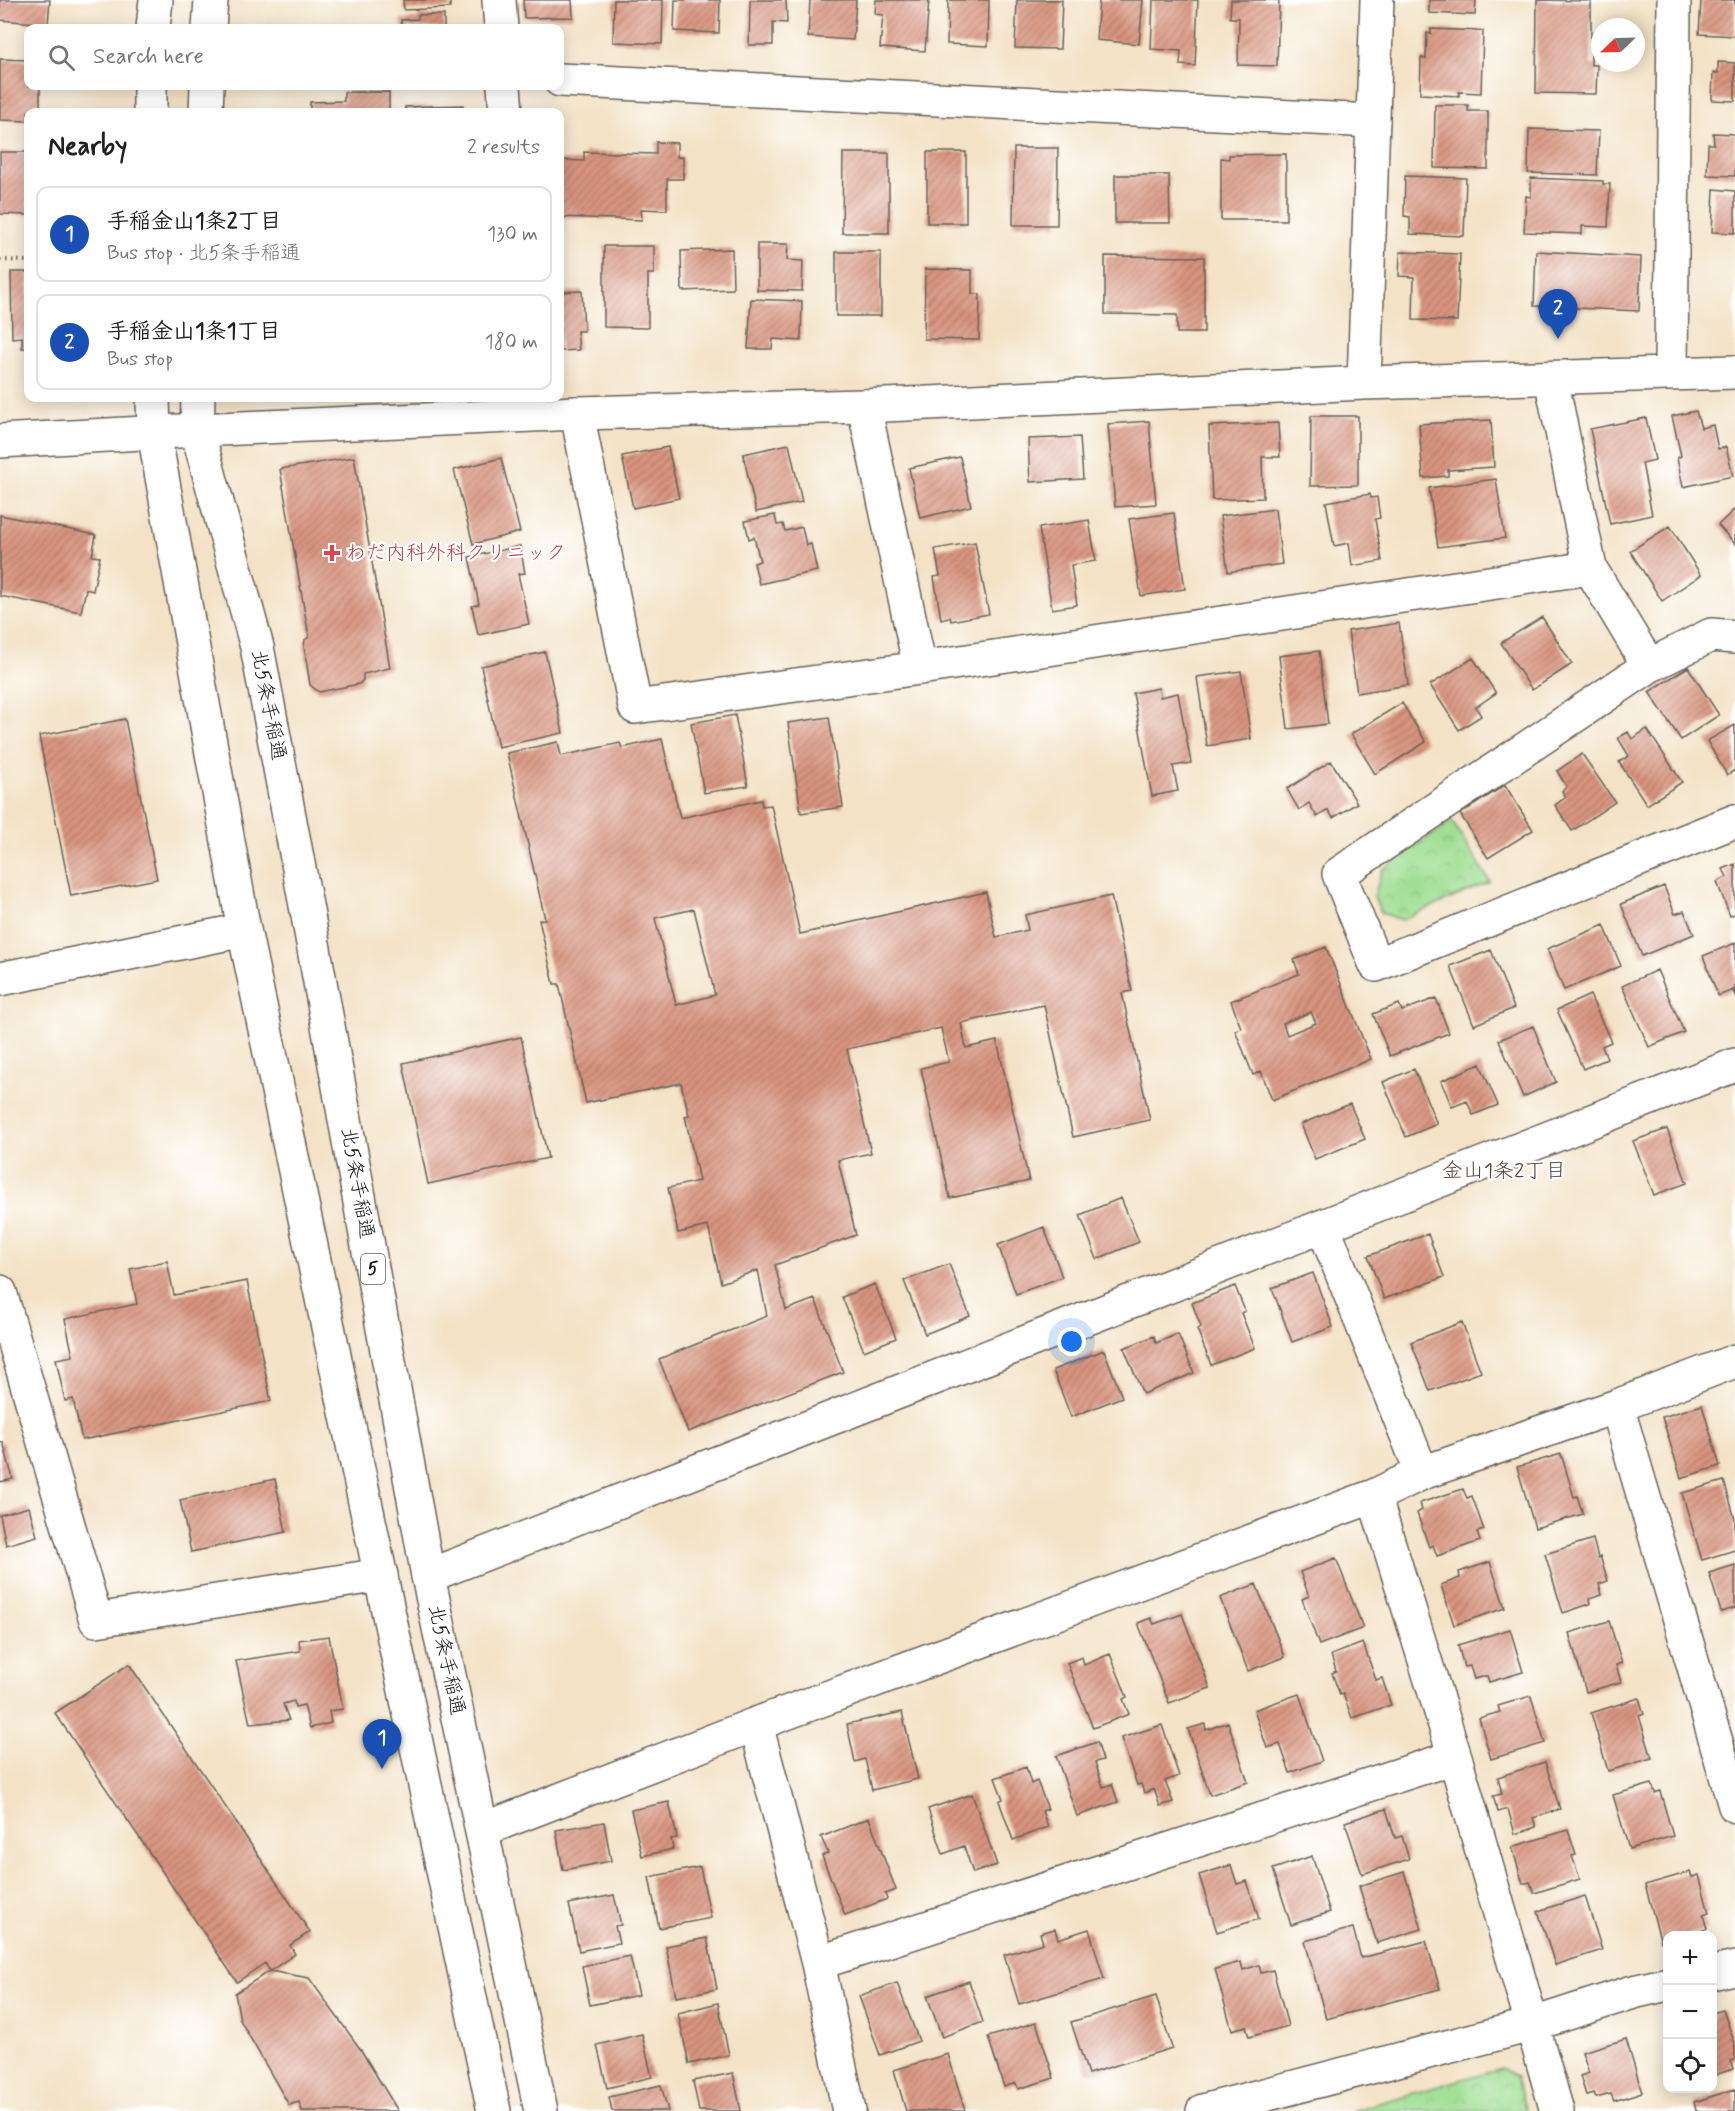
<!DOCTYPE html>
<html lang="en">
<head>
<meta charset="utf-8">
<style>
	:root { --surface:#fff; --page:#f6f6f6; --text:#202124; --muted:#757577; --line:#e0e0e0; --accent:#2563eb }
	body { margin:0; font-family:Mynerve,"Klee One",sans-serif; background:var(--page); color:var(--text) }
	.controls { position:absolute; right:18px; bottom:18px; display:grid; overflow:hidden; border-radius:12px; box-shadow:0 3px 15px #0003 }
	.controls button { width:54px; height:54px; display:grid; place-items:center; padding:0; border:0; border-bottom:2px solid var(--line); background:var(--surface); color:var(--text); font:30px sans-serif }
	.compass { position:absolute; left:1591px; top:18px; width:54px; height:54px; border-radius:50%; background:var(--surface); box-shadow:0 3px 15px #0003; rotate:247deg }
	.you { position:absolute; left:1072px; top:1342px; width:21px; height:21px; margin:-15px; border:4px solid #fff; border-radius:50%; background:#1a73e8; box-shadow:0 0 0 9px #1a73e833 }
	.badge { display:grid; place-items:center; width:39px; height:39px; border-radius:50%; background:var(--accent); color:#fff; font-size:20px; font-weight:700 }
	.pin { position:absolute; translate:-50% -50px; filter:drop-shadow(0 2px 3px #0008) }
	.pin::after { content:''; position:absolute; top:32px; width:21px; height:18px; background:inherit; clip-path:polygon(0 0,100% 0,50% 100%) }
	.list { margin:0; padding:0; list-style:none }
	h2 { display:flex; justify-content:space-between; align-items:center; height:78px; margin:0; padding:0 24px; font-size:26px }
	h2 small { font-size:20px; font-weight:400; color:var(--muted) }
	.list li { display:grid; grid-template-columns:39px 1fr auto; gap:18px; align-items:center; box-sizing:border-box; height:96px; margin:0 12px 12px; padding:0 12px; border:2px solid var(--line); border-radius:12px }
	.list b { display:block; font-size:22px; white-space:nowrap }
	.list p { margin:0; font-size:20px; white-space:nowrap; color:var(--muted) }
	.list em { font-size:20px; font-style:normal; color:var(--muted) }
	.icon { flex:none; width:33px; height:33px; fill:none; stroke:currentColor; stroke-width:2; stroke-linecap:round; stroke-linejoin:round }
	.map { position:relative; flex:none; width:1735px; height:2111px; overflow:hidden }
	.search { position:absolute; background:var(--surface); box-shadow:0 3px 15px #0003; left:24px; top:24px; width:540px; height:66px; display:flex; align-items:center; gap:15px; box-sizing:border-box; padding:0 21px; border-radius:12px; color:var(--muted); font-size:22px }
	.panel { position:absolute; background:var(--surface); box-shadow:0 3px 15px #0003; left:24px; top:108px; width:540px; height:294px; border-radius:12px }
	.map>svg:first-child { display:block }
	.park { fill:url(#park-crowns); stroke:#5e7d58; stroke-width:1.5 }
	.building { fill:url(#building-hatch); fill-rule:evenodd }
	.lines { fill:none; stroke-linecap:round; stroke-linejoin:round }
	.street-casing { stroke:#676158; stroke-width:36 }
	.secondary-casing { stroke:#676158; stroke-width:36 }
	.highway-casing { stroke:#676158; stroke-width:36 }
	.path { stroke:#676158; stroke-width:4; stroke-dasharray:1.5 4.5; stroke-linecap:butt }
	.street { stroke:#fff; stroke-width:33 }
	.secondary { stroke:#fff; stroke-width:33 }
	.highway { stroke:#fff; stroke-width:33 }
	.health-dot { fill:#e0444e; stroke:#fff; stroke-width:2 }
	.labels { text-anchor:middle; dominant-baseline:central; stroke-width:4.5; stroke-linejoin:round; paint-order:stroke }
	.shield { fill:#fff; stroke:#606060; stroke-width:1.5 }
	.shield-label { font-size:18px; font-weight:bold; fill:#1c1c1c }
	.health-label { font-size:20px; fill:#be3a42; stroke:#fff; text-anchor:start }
	.street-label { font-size:20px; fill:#1c1c1c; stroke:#fff }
	.neighbourhood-label { font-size:21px; fill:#5e463f; stroke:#fff }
</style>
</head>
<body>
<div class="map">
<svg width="1735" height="2111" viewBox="0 0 1735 2111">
	<defs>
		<pattern id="park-crowns" width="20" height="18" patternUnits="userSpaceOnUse" patternTransform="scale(1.5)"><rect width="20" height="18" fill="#9fde93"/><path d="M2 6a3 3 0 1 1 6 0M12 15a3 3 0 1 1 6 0" fill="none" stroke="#88be7e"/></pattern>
		<pattern id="building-hatch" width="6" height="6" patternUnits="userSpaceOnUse" patternTransform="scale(1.5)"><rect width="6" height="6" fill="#d9947f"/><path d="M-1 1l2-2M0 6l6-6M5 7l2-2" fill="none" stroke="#af7867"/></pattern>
	</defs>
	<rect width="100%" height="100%" fill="#fff"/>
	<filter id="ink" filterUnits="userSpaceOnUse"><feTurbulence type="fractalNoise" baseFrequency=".0167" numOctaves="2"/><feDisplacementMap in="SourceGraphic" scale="12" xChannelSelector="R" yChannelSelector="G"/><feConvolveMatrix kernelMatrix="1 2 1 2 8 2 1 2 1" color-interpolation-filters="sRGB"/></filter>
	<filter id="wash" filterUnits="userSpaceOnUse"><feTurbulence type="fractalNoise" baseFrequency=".008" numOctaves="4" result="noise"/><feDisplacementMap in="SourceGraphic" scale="24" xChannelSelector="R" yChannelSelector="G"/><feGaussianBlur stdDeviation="1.35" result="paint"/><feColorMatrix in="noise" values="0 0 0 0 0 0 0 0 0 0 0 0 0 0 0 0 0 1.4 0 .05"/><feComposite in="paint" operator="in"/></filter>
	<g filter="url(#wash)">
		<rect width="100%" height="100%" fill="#f3e2c6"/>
		<path class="park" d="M1452,821L1490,882L1402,920L1381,913L1374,897L1382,870Z
			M1501,2068L1517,2077L1526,2111H1351Z"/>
		<g id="blocks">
			<path class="building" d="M0,0H50L48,24L0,20Z
				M403,0H450V8L404,10Z
				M523,0H572L573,17L524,18Z
				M614,0H663L662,44L613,42Z
				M675,0H720L719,33L674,31Z
				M750,0H786L787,23L773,22V45H749Z
				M810,0H856L853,40L808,37Z
				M876,0H929L925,51L880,48L883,15L875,14Z
				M948,0H989L988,46L947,44Z
				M1017,0H1062L1060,49L1015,48Z
				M1099,0H1143L1139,44L1096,40Z
				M1153,0H1198L1195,66L1180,65L1181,51L1151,49Z
				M1231,0H1279L1277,66L1238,65L1239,18H1230Z
				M1429,0H1476L1475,15L1429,13Z
				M1537,0L1591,1V65H1597L1596,94L1536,93Z
				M1701,0H1735V36L1699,34Z
				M418,15H444V28H402L401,20L418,19Z
				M267,25L298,27V28H267Z
				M1431,29L1483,31L1481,93L1459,92V96L1420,94L1421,58L1426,59L1427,33L1431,34Z
				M0,59L28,60V86H40V112H28V121L0,120Z
				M1718,62L1735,63V101L1712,100L1713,73H1718Z
				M344,92H389V112H310V102L344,101Z
				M463,105V112H405V107Z
				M1435,105H1468V111H1488V169L1434,168Z
				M1529,129L1599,131L1597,175L1528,173Z
				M1713,133L1735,134V176L1707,175L1708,144H1714Z
				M656,142L677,143V157H683V179H667V210L641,209L642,220L560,217V160L584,161V152L656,154Z
				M1014,148H1058L1057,225H1013Z
				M0,152H28V215L0,214Z
				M927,152H966V223H927Z
				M843,153H889V233H842Z
				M1286,154V220H1221V158L1229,159V155Z
				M1115,175H1169L1170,223H1115Z
				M1405,176L1466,178L1464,236L1410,234V217L1404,216Z
				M1531,178L1603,181V184H1610L1608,227L1582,226V234L1524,232L1526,196L1531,197Z
				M1714,189L1735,191V233L1712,232Z
				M757,244H788L787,260L803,261L802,291L757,290Z
				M604,246H654V274H648V328L604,327Z
				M732,249L733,289L682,291L681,251Z
				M1536,251L1641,257L1639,311L1534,306Z
				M836,252H881V316H836Z
				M1400,252L1460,254L1457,321L1413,320L1414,277L1399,276Z
				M1105,256L1204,257V333H1177V315L1105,314Z
				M925,269L972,270V294H980L979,340L924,339Z
				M11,272H28V348H22V337L12,338Z
				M582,291L584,331H577L579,350L560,351V292Z
				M751,299L802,301L801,341L773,339L772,349H748Z
				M1696,411L1701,428L1713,425L1718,449L1726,447L1733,476L1683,487L1677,458L1681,456L1672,416Z
				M1311,416H1358V485L1310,486Z
				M1646,418L1655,460L1642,463L1652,515L1610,524L1590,429Z
				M1491,420L1494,467L1448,470V476L1423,478L1419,424Z
				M1149,421L1156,504L1115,507L1108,424Z
				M1278,423L1280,457H1262L1263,498L1212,500L1209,426Z
				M1080,437L1083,479L1030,482L1028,439Z
				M789,444L802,502L756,512L743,454Z
				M668,447L679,498L633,508L622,456Z
				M354,457L390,668L363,674V680L359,684L319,692L310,685L304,646L305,640L309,637L280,469Z
				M960,457L971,506L920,518L909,468Z
				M501,458L520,532L473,544L454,470Z
				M1496,479L1505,538L1438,547L1429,488Z
				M1370,494L1371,498L1377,497L1380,518L1375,519L1382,561L1352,566L1349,543L1334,546L1326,502Z
				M1275,509L1282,564L1228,572L1220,516Z
				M1735,509V544L1718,525Z
				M1174,513L1185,589L1141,596L1129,519Z
				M0,515L96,535L92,556L100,557L93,591L86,589L81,612L0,596Z
				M775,515L777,525L783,524L785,531L802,527L806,545L811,544L817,571L759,584L754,563L760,561L754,537L749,539L745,521Z
				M1089,520L1096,561L1071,565L1077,605L1052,609L1039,528Z
				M1670,526L1701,575L1662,601L1630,551Z
				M975,542L989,614L951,621L950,617L941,619L934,577L940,576L935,549Z
				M520,546L525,573L518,574L529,624L478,635L472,606L479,604L469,557Z
				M1542,617L1572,664L1532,690L1501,643Z
				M1399,623L1408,685L1357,693L1348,631Z
				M1319,651L1328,724L1288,729L1279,656Z
				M545,652L563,733L498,747L481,666Z
				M1473,658L1496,693L1476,707L1481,716L1459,730L1430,685Z
				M1688,667L1719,715L1681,740L1649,692Z
				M1241,671L1251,739L1207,746L1197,677Z
				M1159,688L1160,697L1178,693L1191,763L1173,766L1178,791L1152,796L1133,693Z
				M1402,703L1426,742L1375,774L1351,734Z
				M735,715L748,786L704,793L691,723Z
				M829,717L843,807L801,813L788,723Z
				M125,719L157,879L71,896L39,736Z
				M1735,725V770L1727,775L1707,741Z
				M1647,729L1682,782L1647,805L1619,762L1629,756L1618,738L1628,732L1632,739Z
				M662,739L680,818L761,800L762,806L771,805L800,934L986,892L996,937L1028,930L1025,915L1111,896L1132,991L1122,993L1150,1120L1073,1137L1044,1005L961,1023L966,1048L997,1041L1029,1181L950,1198L921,1068L949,1062L941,1028L847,1049L871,1153L838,1160L856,1235L775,1265L786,1310L815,1299L843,1372L688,1432L659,1359L767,1316L758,1270L721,1283L708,1226L678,1233L668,1188L699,1181L685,1116L689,1115L681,1083L586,1103L559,984H554L539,920L545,919L507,753L558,742L561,756L620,743L622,748ZM694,909L715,995L676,1005L655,918Z
				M1582,754L1615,802L1572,831L1555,805L1566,797L1562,791L1567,787L1557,771Z
				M1331,761L1357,803L1333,818L1328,810L1317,817L1309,803L1299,810L1287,789Z
				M1505,785L1533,830L1488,858L1460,814Z
				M1735,864V914L1730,916L1717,882L1727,877L1723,869Z
				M1664,886L1675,914L1684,911L1694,934L1642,956L1621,904Z
				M1604,925L1621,966L1564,990L1547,949Z
				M1735,943V996L1733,990L1718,996L1703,956Z
				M1326,947L1371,1059L1272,1100L1261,1071L1253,1075L1235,1030L1241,1028L1231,1001L1299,974L1294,960ZM1311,1012L1316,1023L1287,1035L1283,1023Z
				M1491,950L1514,1008L1474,1025L1450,966Z
				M1657,970L1684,1032L1649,1047L1622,986Z
				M1590,995L1611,1042L1602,1046L1607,1059L1583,1069L1557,1010Z
				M1436,998L1449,1033L1390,1056L1373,1014L1399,1004L1402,1011Z
				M1533,1026L1556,1082L1523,1097L1499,1040Z
				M521,1037L548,1158L428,1184L403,1063Z
				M1480,1064L1498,1105L1473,1115L1467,1101L1452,1107L1441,1081Z
				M1414,1069L1437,1124L1406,1137L1383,1082Z
				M1350,1104L1365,1139L1315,1159L1301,1124Z
				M1667,1129L1687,1183L1654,1195L1633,1141Z
				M1121,1198L1139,1242L1097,1259L1080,1215Z
				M1044,1227L1062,1277L1016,1294L998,1245Z
				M1428,1234L1444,1277L1384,1299L1368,1256Z
				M167,1261L174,1295L247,1281L271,1401L82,1440L73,1399L65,1401L56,1359L73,1356L65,1319L137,1304L130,1269Z
				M949,1264L970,1316L925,1334L904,1281Z
				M1313,1273L1333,1327L1292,1342L1272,1288Z
				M875,1284L896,1338L864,1351L842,1297Z
				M1235,1286L1245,1311L1241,1313L1255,1348L1211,1365L1197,1329L1201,1327L1192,1303Z
				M1462,1322L1481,1372L1430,1391L1411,1342Z
				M1178,1334L1194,1373L1143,1394L1124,1348L1154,1336L1156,1343Z
				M1104,1350L1122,1397L1071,1417L1053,1370Z
				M1702,1405L1720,1466L1681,1478L1662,1417Z
				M3,1442L13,1479L0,1482V1443Z
				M1561,1454L1574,1497L1577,1496L1583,1514L1535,1528L1517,1467Z
				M275,1479L286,1532L191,1552L180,1500Z
				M1724,1481L1735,1519V1550L1702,1560L1682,1493Z
				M1463,1489L1467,1498L1472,1496L1484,1530L1477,1532L1480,1541L1437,1556L1433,1545L1429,1547L1417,1513L1422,1510L1420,1503Z
				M29,1507L37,1536L6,1545L0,1515Z
				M1593,1539L1598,1558L1600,1556L1608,1581L1599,1584L1602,1595L1589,1599L1590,1604L1563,1613L1545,1554Z
				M1336,1558L1363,1628L1319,1645L1302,1599L1309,1596L1300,1572Z
				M1490,1562L1505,1608L1454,1625L1441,1585L1460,1578L1459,1572Z
				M1735,1565V1608L1721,1612L1709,1573Z
				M1256,1584L1285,1657L1248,1671L1220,1598Z
				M1182,1614L1210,1688L1169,1703L1138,1623L1151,1618L1154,1624Z
				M1609,1621L1622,1663L1616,1665L1621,1682L1586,1692L1569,1633Z
				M1510,1629L1523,1672L1489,1682L1487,1676L1474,1679L1470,1666L1464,1667L1458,1645Z
				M329,1636L343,1709L329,1711L331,1723L310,1728L304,1705L295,1707L294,1701L283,1704L289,1720L250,1724L236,1661L300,1651L299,1640Z
				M1363,1643L1376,1680L1382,1678L1391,1705L1352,1718L1343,1694L1340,1695L1332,1673L1336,1671L1331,1655Z
				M1110,1654L1127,1697L1123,1699L1129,1714L1093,1728L1067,1663L1082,1657L1084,1665Z
				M129,1664L310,1932L290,1945L295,1954L270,1971L309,1978L361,2050L398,2111H302L299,2102L289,2105L240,2020L235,1993L270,1971L265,1963L237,1982L55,1713Z
				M1299,1694L1322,1761L1290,1773L1280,1744L1267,1748L1254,1710Z
				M1531,1696L1545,1743L1491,1759L1479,1718L1500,1712L1498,1706Z
				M1639,1698L1644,1714L1639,1716L1652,1758L1608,1771L1591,1713Z
				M902,1712L918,1779L872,1790L865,1759L855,1762L847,1724Z
				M1228,1722L1248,1782L1210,1795L1188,1729L1205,1724L1206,1730Z
				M1162,1725L1179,1776L1165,1781L1173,1802L1160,1806L1154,1789L1144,1793L1141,1784L1137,1785L1121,1738Z
				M1097,1742L1103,1760L1095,1762L1103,1787L1112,1784L1118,1802L1077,1816L1056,1756Z
				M1545,1762L1560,1809L1533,1818L1536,1827L1515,1834L1508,1809L1498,1812L1493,1796L1502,1794L1498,1777Z
				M1026,1767L1031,1784L1037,1781L1048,1809L1042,1811L1048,1827L1013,1840L999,1801L1003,1799L995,1778Z
				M1652,1784L1655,1793L1660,1791L1673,1836L1629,1849L1613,1795Z
				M972,1794L997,1865L973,1873L964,1846L943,1854L928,1809Z
				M669,1802L677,1838L671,1839L673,1849L642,1856L631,1810Z
				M1386,1809L1395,1838L1402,1836L1409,1859L1362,1874L1345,1822Z
				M869,1818L896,1890L885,1894L887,1899L845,1915L822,1856L828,1853L821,1837Z
				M604,1822L611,1861L563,1870L556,1830Z
				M1568,1830L1576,1855L1572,1856L1580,1879L1534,1893L1530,1882L1523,1884L1512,1847Z
				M1312,1856L1330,1912L1291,1925L1273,1869Z
				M1231,1865L1237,1884L1247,1881L1259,1919L1217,1932L1199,1875Z
				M700,1867L711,1918L659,1928L649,1877Z
				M1404,1872L1422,1929L1377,1943L1359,1886Z
				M1690,1872L1692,1877L1699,1875L1709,1913L1703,1915L1707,1929L1684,1936H1668V1940L1661,1942L1645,1885Z
				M614,1895L621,1925L615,1926L619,1943L579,1951L569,1904Z
				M1585,1896L1602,1950L1555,1965L1538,1911Z
				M1353,1928L1361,1958L1426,1941L1440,1989L1326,2019L1305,1941Z
				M1055,1929L1058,1939L1089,1929L1104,1979L1019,2004L1004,1955L1043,1943L1040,1933Z
				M707,1938L717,1989L676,1997L666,1946Z
				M630,1956L639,1995L590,2005L582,1966Z
				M1241,1962L1243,1970L1259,1965L1261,1973L1273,1970L1288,2026L1249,2037L1246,2026L1232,2030L1215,1969Z
				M969,1981L983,2022L942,2037L927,1996Z
				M897,1983L919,2041L880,2055L859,1996Z
				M1156,1996L1172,2048L1088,2074L1071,2022Z
				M718,2003L729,2055L689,2064L678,2013Z
				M1723,2010L1735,2044V2059L1730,2061L1733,2069L1712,2076V2013Z
				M1036,2022L1054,2078L1018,2089L1016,2083L1004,2087L988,2037Z
				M642,2034L652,2077L607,2088L597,2045Z
				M1626,2039L1642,2092L1614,2101L1611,2094L1596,2098L1594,2093L1586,2095L1580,2076L1589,2073L1582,2052Z
				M948,2054L965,2111H906L894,2070Z
				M733,2073L741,2111H699L693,2081Z
				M661,2085L668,2111H612L609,2097Z
				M1735,2089V2111H1696L1694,2102Z"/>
		</g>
	</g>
	<g filter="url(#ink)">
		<use href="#blocks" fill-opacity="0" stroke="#676158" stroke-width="1.5"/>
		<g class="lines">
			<defs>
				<path id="street" d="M499,0L501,28
					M560,80L1373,121
					M504,86L506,112
					M1671,373L1674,0
					M1551,378L1590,568L1649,666
					M864,406L920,668
					M577,413L635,707L920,668L1590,568
					M1735,637L1711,635L1649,666L1339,874L1376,965L1735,821
					M0,979L244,930
					M1323,1226L1422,1473
					M0,1292L96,1620L381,1575
					M1617,1406L1735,1806
					M1374,1496L1455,1757L1557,2111
					M428,1576L1735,1065
					M756,1724L818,1963L849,2111
					M482,1830L756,1724L1374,1496L1422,1473L1617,1406L1735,1361
					M818,1963L1455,1757
					M1712,1973L1735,1968
					M1203,2111L1531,2025L1633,1992L1668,1984"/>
				<path id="secondary" d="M1364,383L1377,0
					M0,441L197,430L577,413L864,406L1364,383L1735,372"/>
				<path id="highway" d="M153,28L156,0
					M209,28L211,0
					M150,86V112
					M206,112L207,86
					M153,398L154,433L244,930L494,2111
					M198,398L197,430L257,647L308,916L428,1576L541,2111"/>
			</defs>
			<use href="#street" class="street-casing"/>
			<use href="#secondary" class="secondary-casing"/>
			<use href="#highway" class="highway-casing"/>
			<path class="path" d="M0,260L28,261"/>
			<use href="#street" class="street"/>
			<use href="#secondary" class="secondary"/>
			<use href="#highway" class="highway"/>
		</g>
	</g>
	<path class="health-dot" d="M329 544h6v6h6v6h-6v6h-6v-6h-6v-6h6z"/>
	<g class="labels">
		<rect class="shield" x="361" y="1254" width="24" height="30" rx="4.5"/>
		<g class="shield-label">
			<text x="373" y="1269">5</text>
		</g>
		<g class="health-label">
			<text x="346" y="553">わだ内科外科クリニック</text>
		</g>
		<g class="street-label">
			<text transform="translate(268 705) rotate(79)">北5条手稲通</text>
			<text transform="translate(357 1183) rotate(80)">北5条手稲通</text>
			<text transform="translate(446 1660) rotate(78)">北5条手稲通</text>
		</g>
		<g class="neighbourhood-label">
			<text x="1504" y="1171">金山1条2丁目</text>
		</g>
	</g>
</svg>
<div class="controls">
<button>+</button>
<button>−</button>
<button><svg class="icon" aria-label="locate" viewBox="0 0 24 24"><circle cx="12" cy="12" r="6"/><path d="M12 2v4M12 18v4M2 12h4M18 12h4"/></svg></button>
</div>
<svg class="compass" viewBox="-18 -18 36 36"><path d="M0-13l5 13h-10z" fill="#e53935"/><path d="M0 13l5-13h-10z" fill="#757577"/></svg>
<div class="you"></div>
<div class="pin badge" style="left:382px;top:1769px;background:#1a4fb4">1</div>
<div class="pin badge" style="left:1558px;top:339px;background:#1a4fb4">2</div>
<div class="search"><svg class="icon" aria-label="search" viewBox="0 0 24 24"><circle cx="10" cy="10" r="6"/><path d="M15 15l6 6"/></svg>Search here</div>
<section class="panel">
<h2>Nearby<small>2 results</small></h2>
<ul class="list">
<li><span class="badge" style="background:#1a4fb4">1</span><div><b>手稲金山1条2丁目</b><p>Bus stop · 北5条手稲通</p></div><em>130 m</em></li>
<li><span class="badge" style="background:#1a4fb4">2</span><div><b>手稲金山1条1丁目</b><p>Bus stop</p></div><em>180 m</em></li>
</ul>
</section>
</div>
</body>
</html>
